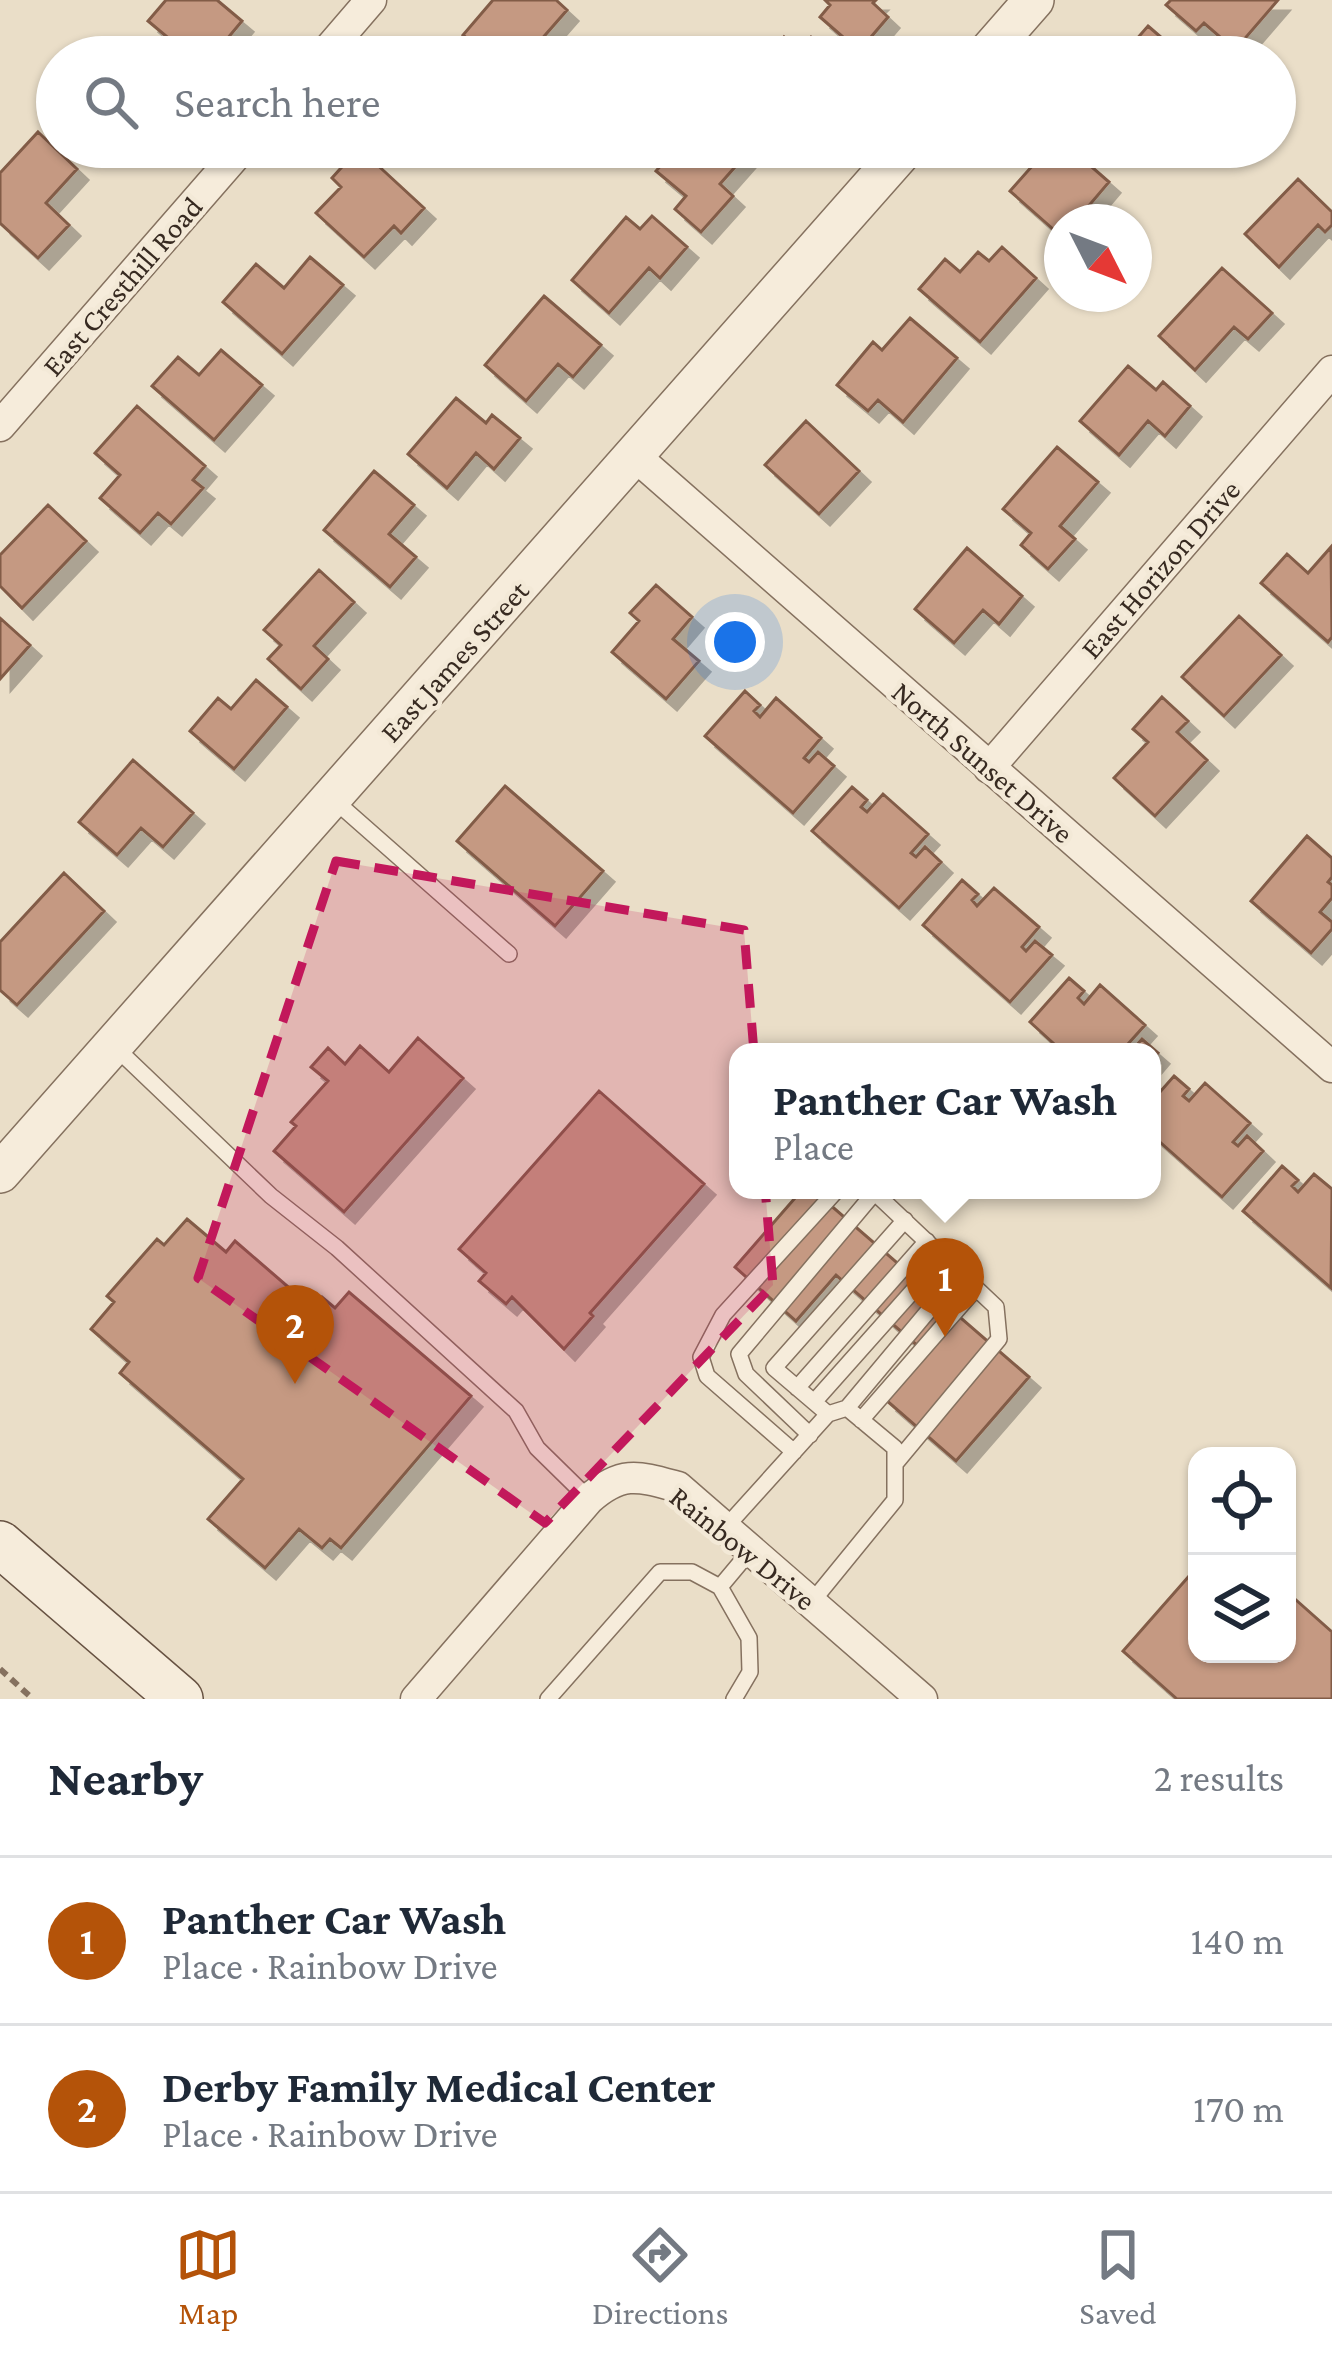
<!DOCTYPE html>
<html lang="en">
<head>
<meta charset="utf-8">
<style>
	:root { --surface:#fff; --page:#f6f6f7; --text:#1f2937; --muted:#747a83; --line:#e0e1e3; --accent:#b45309 }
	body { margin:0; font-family:"Crimson Pro",serif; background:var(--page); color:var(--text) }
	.controls { position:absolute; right:36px; bottom:36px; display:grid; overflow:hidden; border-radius:24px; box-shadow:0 3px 9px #0004 }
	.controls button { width:108px; height:108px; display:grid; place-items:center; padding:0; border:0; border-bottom:3px solid var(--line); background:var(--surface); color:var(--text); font:60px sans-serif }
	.compass { position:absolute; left:1044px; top:204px; width:108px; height:108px; border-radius:50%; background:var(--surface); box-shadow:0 3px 9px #0004; rotate:132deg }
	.you { position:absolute; left:735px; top:642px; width:42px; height:42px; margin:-30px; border:9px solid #fff; border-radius:50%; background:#1a73e8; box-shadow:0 0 0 18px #1a73e833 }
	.badge { display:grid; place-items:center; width:78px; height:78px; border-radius:50%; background:var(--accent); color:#fff; font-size:39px; font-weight:700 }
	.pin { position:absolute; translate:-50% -99px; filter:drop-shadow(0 3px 6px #0008) }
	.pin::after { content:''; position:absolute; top:63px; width:42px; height:36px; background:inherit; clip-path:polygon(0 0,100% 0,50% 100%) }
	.popup { position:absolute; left:729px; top:1043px; width:432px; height:156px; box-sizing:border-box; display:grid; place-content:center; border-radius:24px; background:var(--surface); filter:drop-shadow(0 3px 9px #0005); font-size:39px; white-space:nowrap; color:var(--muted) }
	.popup b { font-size:45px; color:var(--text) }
	.popup::after { content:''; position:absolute; left:50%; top:100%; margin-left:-24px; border:24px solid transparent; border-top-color:var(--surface) }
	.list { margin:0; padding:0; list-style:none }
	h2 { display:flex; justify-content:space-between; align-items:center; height:156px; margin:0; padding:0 48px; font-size:51px }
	h2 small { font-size:39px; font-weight:400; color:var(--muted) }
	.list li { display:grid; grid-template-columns:78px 1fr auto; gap:36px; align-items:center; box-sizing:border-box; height:168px; padding:0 48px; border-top:3px solid var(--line) }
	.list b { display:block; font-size:45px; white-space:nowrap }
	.list p { margin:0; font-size:39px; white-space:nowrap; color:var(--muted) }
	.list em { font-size:39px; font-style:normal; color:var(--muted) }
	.icon { flex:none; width:66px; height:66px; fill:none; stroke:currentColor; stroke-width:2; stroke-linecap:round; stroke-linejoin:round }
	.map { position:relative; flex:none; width:1332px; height:1699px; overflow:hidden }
	.search { position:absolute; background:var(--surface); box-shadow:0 3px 9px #0004; left:36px; right:36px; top:36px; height:132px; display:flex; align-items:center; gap:30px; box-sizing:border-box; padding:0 42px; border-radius:66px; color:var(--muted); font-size:45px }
	.sheet { height:492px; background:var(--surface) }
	nav { display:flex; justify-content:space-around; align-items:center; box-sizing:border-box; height:168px; border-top:3px solid var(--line); background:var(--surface); font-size:33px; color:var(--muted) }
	nav a { display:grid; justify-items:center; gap:6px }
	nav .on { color:var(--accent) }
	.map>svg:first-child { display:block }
	.building { fill:#c59982; stroke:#825b47; stroke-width:3; filter:url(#shadow) }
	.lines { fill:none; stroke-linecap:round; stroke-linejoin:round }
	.service-casing { stroke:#85715f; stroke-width:18 }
	.minor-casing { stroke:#85715f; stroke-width:33 }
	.tertiary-casing { stroke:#85715f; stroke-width:42 }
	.secondary-casing { stroke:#675242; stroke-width:48 }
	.path { stroke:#85715f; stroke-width:6; stroke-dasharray:9 6; stroke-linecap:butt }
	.service { stroke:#f6ecdb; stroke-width:15 }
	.minor { stroke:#f6ecdb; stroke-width:30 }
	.tertiary { stroke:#f6ecdb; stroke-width:39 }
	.secondary { stroke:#f6ecdb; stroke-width:45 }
	.marked { fill:#c2185b; fill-opacity:0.2; stroke:#c2185b; stroke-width:9; stroke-dasharray:24 15; stroke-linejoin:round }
	.labels { text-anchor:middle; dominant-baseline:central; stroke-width:9; stroke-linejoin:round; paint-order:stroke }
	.street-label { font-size:30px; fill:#372a21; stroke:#f3e9d7 }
</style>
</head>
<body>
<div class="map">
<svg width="1332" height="1699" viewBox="0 0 1332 1699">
	<defs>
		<filter id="shadow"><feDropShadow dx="11" dy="11" stdDeviation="0" flood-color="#0004"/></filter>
	</defs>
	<rect width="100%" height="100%" fill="#eadec8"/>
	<path class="building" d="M166,0H217L242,21L212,57H191L148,21Z
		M493,0H556L567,10L526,57H488L463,35Z
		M825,0H876L873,3L888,17L859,51L820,17L830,5Z
		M1171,0H1278L1235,50L1204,23L1196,31L1166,5Z
		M1148,26L1184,57H1121Z
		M784,37L799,50L811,37L834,57H767Z
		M38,132L77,169L46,203L69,225L38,258L0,223V173Z
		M677,147L750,150L720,184L733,196L701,232L675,209L686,196L656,171Z
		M1049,147H1069L1109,182L1075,222H1062V237L1010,191Z
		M359,148L424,208L401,233L394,226L364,257L316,213L341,187L332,178Z
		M1298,179L1332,212V225L1325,232L1318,225L1279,267L1245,234Z
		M652,216L687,247L660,278L649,268L609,313L572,280L626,217L640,229Z
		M1002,247L1036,278L980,342L919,289L945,259L960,272L978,252L989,261Z
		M310,257L343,285L282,354L223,302L256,264L284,288Z
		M1222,268L1272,313L1248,339L1234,327L1195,370L1159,336Z
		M544,296L601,345L573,377L558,364L526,401L485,365Z
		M910,318L957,358L903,422L878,400L868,411L837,385L873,342L882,350Z
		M221,350L262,385L214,440L152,386L178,357L199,375Z
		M1128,366L1156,390L1163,382L1190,406L1165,436L1148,421L1119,455L1080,421Z
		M456,398L486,423L492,415L520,438L494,469L476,453L447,488L408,454Z
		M137,406L205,466L193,480L203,488L171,524L158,513L140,533L100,498L120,475L95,453Z
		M806,421L859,471L819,514L765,465Z
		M1057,447L1098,482L1060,526L1075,539L1048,569L1021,545L1031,533L1003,509Z
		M374,471L414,505L389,534L416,557L390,587L324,530Z
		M48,505L86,541L22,608L0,586V555Z
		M1331,547L1332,637L1328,642L1261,583L1287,554L1308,573Z
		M967,548L1022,596L999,624L983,610L954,643L915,609Z
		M319,570L354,602L314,646L328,659L301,689L268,659L281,645L264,630Z
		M656,585L692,617L673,639L699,661L666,699L612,652L639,621L630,613Z
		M1239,616L1281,655L1224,716L1182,677Z
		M0,618L30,645L0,679Z
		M256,680L287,707L234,769L190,731L218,698L231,709Z
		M745,691L760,705L754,711L760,717L776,698L821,738L804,758L809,762L818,752L834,766L793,813L705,736Z
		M1162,697L1188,721L1177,732L1207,760L1155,816L1114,778L1148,742L1133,729Z
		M133,760L193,813L163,847L141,828L117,855L79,822Z
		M505,786L603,871L555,926L457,841Z
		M852,787L867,800L861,807L867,812L883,794L928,834L911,853L916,857L925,847L941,862L899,908L812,831Z
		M1307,836L1332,858V877L1328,882L1332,885V898L1320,912L1332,922V929L1311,953L1251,901Z
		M64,873L104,911L17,1005L0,990V942Z
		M962,880L978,894L972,900L977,906L994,888L1039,927L1022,947L1026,951L1035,941L1052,955L1010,1002L923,925Z
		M1069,978L1084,991L1078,998L1084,1004L1100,985L1145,1025L1128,1044L1133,1049L1142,1039L1158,1053L1152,1060V1052H1063L1030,1022Z
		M418,1038L463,1078L344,1212L274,1151L296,1126L291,1122L328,1081L311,1067L328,1048L345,1064L360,1046L389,1072Z
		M1174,1076L1189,1089L1183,1096L1189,1101L1205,1083L1250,1123L1233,1142L1238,1146L1247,1136L1263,1151L1222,1197L1152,1135V1101Z
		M599,1091L704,1184L590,1313L593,1316L564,1349L512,1297L506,1304L479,1281L486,1273L459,1249Z
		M1282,1166L1298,1180L1292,1186L1298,1192L1314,1174L1332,1189L1331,1288L1243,1211Z
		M802,1190H813L1029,1377L956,1461L886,1400L926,1353L836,1275L796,1321L735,1267Z
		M187,1219L226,1252L235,1241L301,1298L293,1308L304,1317L322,1297L335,1308L349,1292L471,1396L341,1548L330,1539L322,1548L299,1529L265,1568L208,1519L243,1479L120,1373L129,1362L91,1329L114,1302L107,1296L157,1239L164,1245Z
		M1197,1567V1654H1287V1592L1332,1632V1699H1177L1123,1651Z"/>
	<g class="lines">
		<defs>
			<path id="service" d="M334,800L509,954
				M115,1047L271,1196L337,1248L516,1411L537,1448L589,1499
				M872,1190L996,1307L999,1339L895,1464
				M797,1388L927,1241
				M814,1402L943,1257
				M847,1408L960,1273
				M828,1414L774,1368L905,1220
				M861,1420L976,1288
				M810,1435L746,1374L739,1354L875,1192
				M794,1452L707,1376L701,1357L723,1315L837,1190
				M725,1528L828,1414L847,1408L895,1448V1500L811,1603
				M720,1587L751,1550
				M548,1699L660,1572H692L720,1587L749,1638L750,1672L734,1699"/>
			<path id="minor" d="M322,57L371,0
				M0,426L243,147
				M635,456L1332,1067
				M989,768L1332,371
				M416,1699L589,1499C622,1470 638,1476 678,1487L922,1699"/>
			<path id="tertiary" d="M984,57L1034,0
				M0,1173L906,147"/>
			<path id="secondary" d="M0,1544L180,1699"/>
		</defs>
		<use href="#service" class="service-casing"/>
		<use href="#minor" class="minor-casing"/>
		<use href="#tertiary" class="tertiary-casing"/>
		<use href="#secondary" class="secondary-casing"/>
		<path class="path" d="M0,1669L33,1699"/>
		<use href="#service" class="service"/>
		<use href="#minor" class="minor"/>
		<use href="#tertiary" class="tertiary"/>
		<use href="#secondary" class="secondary"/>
	</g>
	<path class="marked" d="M336,861L744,930L773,1285L545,1523L198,1278Z"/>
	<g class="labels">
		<g class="street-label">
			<text transform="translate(122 286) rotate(-49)">East Cresthill Road</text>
			<text transform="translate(1160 569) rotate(-49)">East Horizon Drive</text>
			<text transform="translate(454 661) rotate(-48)">East James Street</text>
			<text transform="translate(983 762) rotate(41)">North Sunset Drive</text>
			<text transform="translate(743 1548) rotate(39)">Rainbow Drive</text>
		</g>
	</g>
</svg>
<div class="controls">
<button><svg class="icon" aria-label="locate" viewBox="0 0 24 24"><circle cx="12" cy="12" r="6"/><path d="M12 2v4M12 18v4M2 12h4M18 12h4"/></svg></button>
<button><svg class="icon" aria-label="layers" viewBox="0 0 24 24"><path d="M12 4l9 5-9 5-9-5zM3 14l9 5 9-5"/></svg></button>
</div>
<svg class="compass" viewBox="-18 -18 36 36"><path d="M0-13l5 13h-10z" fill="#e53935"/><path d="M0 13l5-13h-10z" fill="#747a83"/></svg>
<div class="you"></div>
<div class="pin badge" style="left:945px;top:1337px">1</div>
<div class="popup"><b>Panther Car Wash</b>Place</div>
<div class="pin badge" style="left:295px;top:1384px">2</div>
<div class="search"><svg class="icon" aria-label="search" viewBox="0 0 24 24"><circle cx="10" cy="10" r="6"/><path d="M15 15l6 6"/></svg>Search here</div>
</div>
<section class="sheet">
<h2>Nearby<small>2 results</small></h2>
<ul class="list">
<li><span class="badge">1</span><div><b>Panther Car Wash</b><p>Place · Rainbow Drive</p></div><em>140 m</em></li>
<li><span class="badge">2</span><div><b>Derby Family Medical Center</b><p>Place · Rainbow Drive</p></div><em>170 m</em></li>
</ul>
</section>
<nav>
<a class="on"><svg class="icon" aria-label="map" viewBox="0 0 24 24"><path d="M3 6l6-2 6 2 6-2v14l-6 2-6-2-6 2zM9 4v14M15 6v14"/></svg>Map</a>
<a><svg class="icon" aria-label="directions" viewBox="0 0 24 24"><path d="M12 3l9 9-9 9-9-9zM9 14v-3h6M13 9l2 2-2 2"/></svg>Directions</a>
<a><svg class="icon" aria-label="saved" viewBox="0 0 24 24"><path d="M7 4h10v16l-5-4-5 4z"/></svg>Saved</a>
</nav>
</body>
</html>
